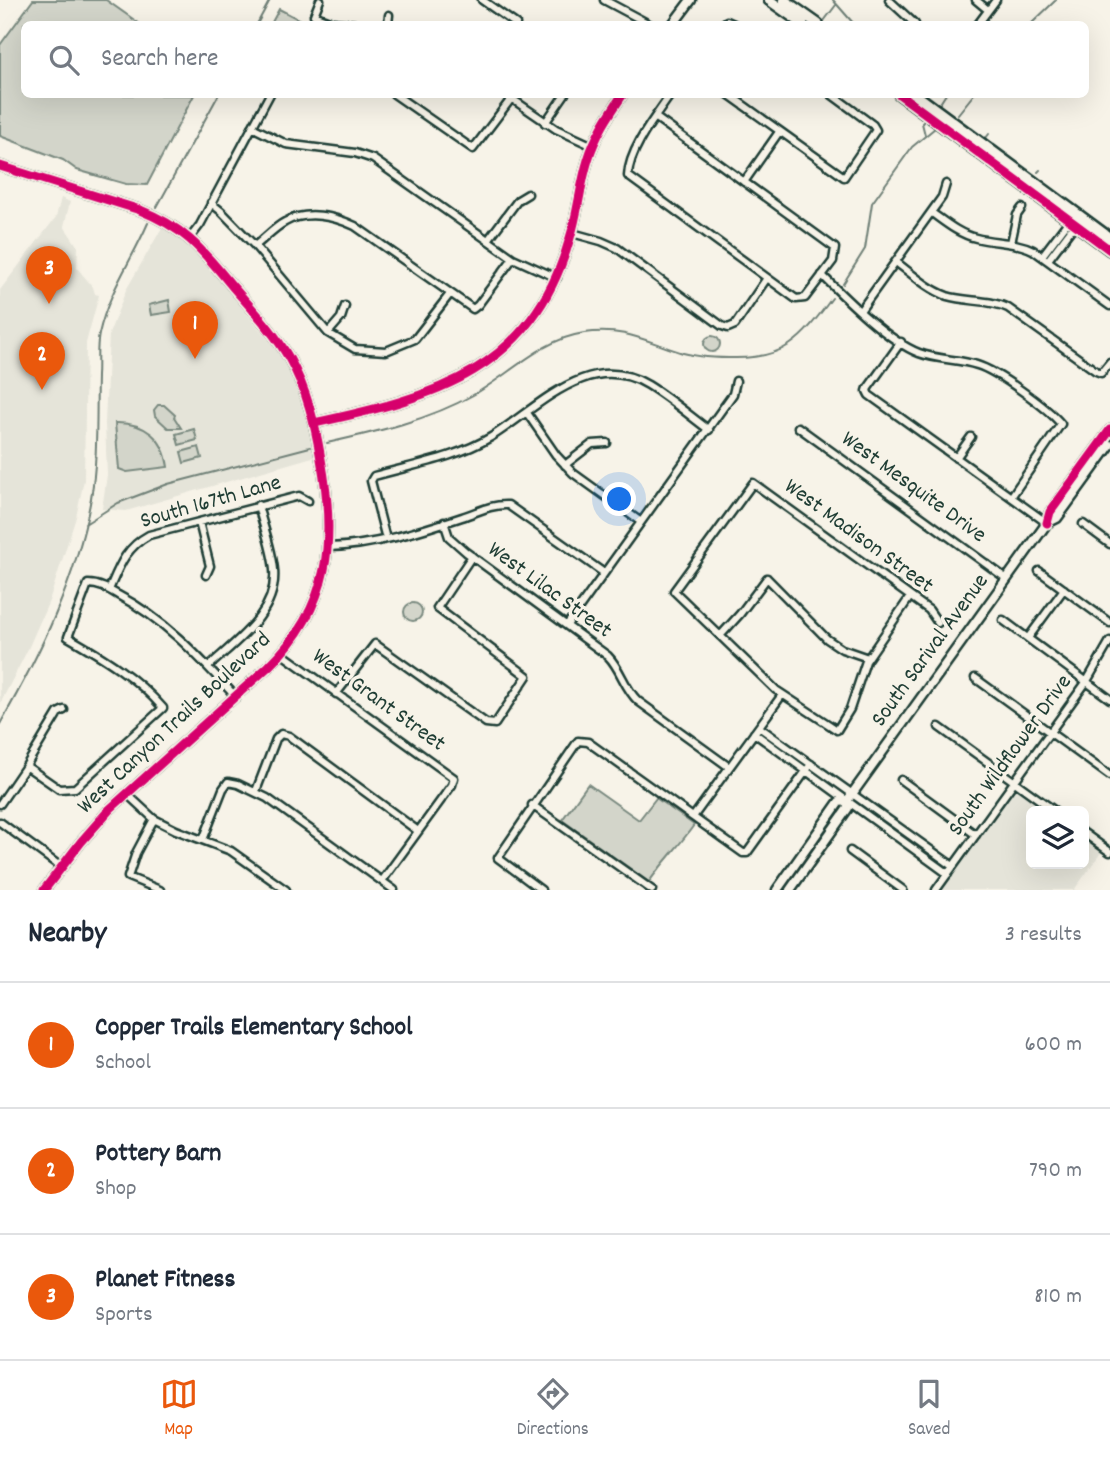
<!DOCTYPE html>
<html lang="en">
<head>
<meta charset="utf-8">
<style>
	:root { --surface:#fff; --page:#f2f2f3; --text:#1f2937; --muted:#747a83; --line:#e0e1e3; --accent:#ea580c }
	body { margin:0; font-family:Dekko,sans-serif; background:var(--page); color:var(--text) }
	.controls { position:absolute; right:21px; bottom:21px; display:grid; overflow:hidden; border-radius:10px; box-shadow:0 7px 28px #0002 }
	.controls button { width:63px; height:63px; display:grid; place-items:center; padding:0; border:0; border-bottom:2px solid var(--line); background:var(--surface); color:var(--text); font:35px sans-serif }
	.you { position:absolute; left:620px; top:500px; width:24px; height:24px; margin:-18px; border:5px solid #fff; border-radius:50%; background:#1a73e8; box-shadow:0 0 0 10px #1a73e833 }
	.badge { display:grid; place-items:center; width:46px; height:46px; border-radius:50%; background:var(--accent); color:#fff; font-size:23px; font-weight:700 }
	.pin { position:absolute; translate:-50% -58px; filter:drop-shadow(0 2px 4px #0008) }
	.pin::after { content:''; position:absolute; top:37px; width:24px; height:21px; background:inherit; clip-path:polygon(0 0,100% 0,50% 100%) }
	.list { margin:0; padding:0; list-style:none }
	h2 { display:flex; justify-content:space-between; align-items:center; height:91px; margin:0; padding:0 28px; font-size:30px }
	h2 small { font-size:23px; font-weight:400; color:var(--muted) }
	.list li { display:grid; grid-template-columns:46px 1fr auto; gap:21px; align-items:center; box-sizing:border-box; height:126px; padding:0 28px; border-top:2px solid var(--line) }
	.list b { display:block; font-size:26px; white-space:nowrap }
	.list p { margin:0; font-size:23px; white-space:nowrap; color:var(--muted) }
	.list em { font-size:23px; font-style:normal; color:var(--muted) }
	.icon { flex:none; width:38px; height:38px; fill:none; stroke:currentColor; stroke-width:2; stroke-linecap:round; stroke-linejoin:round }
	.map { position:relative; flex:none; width:1110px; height:890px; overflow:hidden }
	.search { position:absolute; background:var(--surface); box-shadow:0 7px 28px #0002; left:21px; right:21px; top:21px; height:77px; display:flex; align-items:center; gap:18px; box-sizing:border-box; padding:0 24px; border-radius:10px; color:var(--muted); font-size:26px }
	.sheet { height:469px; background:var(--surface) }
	nav { display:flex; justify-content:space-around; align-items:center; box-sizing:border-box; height:98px; border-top:2px solid var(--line); background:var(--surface); font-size:19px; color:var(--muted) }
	nav a { display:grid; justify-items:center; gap:4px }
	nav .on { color:var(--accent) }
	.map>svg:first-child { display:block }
	.built { fill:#e5e4d9 }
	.green { fill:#d3d5ca; stroke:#79897f; stroke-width:2 }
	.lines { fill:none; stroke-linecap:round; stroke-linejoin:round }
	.stream { stroke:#6f8077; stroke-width:2 }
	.street-casing { stroke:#1f3d34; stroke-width:11 }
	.secondary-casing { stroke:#1f3d34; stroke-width:13 }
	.primary-casing { stroke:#1f3d34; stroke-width:14 }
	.street { stroke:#f7f3e8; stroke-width:6 }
	.secondary { stroke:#f7f3e8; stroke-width:8 }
	.primary { stroke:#f7f3e8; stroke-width:9 }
	.cycleway-casing { stroke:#f7f3e8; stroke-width:13 }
	.cycleway { stroke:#d6006c; stroke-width:9 }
	.labels { text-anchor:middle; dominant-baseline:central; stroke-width:7; stroke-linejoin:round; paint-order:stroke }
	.street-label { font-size:23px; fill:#1f3d34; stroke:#f7f3e8 }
</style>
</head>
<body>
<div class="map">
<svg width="1110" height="890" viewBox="0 0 1110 890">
	<rect width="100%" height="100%" fill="#f7f3e8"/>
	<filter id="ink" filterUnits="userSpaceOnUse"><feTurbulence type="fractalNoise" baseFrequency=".0143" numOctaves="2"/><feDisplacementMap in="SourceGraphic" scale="14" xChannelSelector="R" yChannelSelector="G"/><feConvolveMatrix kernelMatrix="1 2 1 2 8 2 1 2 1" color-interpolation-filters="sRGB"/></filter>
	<g filter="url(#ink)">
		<path class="built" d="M61,198L70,202L64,226L78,247L77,268L93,287L95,294L99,295L86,343L84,480L76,517L49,601L28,649L0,704V290L56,217Z
			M163,226L191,246L276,349L288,368L306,411L316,456L126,511L102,509L107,475L105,423L109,334L126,290Z
			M1013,789L1018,790L1048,811H1031V864H1084V837L1102,851L1074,890H940Z"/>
		<path class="green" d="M33,0H106L140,24H24V94L194,95L147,185L126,184L77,170L63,160L0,136V45Z
			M279,9L304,22L321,24H271Z
			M169,300L171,312L151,315L149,305Z
			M704 344a8 8 0 1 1 16 0a8 8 0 1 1-16 0Z
			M158,405H164L175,415L174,417L181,428H168L155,416L154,410Z
			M115,423C145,422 164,438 168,467L127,472L119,469Z
			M194,429L197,440L179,445L176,434Z
			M199,447L202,458L184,463L181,452Z
			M404 612a9 9 0 1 1 18 0a9 9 0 1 1-18 0Z
			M588,784L639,820L656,798L694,825C680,845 663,862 649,882L562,820Z"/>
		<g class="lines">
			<path class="stream" d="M833,0L854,24
				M824,21L836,5
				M257,24L270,0
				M1031,24L1056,0
				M939,105L946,94
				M958,114L974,94
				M925,120L922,123L925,135
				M986,138L989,134
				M1038,172L1040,170
				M157,207L219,94
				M843,284L865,249L872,203L912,147L935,128
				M327,443C376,432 429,420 473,395C509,375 542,339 584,333C624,328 641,339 677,351C694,357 711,358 729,358C785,360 801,340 832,298
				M85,524L118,503L168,484L310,447
				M0,724C40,654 77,578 91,498C98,458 96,417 97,376C98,363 96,347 99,334C108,293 132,260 148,223"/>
			<defs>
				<path id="street" d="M320,0L314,15L316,16L332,22L354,24
					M482,0L516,24
					M604,0L649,24
					M889,0L915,24
					M976,0L988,10
					M388,24L389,15
					M723,24L727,21L734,24
					M978,24L996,0
					M394,94L473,149L511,99
					M505,94L556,129L593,146
					M728,94L844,177L876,130L873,125L831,94
					M655,117L835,248L833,261L805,298L796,299L628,176C629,149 656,116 671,94
					M545,123L565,94
					M252,127L286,144L355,153L373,159L513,258L557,278
					M744,182L779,132
					M211,203L221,211L255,246L328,333L355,349L386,351L415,339L450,294
					M932,213C946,223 959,234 976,238C995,243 1015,241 1033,250L1110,306
					M572,233L601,241L617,248L722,326L728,328L735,325L767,278
					M190,238L200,225L270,94
					M488,240L518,200L528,194
					M1011,243L1017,215L1022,208
					M255,246C265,238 275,227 285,222C307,210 334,216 355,226L473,309L478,305L513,258
					M1042,256L1067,223L1073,221
					M1048,260L1073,227V221
					M896,262C912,274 928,289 947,296C967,302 989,299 1008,308L1096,371L1101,373L1110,362
					M822,275C846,299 888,341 919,353C938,360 959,359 977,365C997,371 1048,408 1061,424L1011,497
					M860,311L942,197L946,184
					M328,333L341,318L345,306
					M901,342L868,388L867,391L869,395L1047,523
					M527,413L556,455L573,473L641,522
					M798,427L1007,579
					M956,458L971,437
					M565,465L592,444L607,443
					M199,522L210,566L206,575
					M444,522L449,537L466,552L608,656C621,669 624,688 638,701L729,767
					M1083,524L1110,544
					M386,539L371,481L374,476C413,465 456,458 491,437C538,408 589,349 648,385C669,398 689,415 709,430
					M329,547C373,546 420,531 462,517C478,512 491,504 508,505L604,573
					M1039,571L1110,623
					M109,590C119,567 125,548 149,535L299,496L308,501
					M910,597L866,661L850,709L837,730L776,690L674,591L753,483L929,610L938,623
					M1003,620L1110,699
					M567,625L733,394L736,381
					M720,636L740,614L767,578L827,639L842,649L868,658
					M1028,638L1064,589
					M281,653L454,778L452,785L382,881
					M208,667C236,641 278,613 274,570C272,548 263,526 258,505
					M975,678L1110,776
					M336,694L375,644L486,723L495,724L527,676L437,608L472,556
					M759,727L953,866
					M939,727L1055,811
					M754,733L948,874
					M26,766L59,789L75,788L163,708C136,677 103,657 68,637L88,584C99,584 108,589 118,595C166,620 200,658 236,697
					M901,780L976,835
					M256,791L276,739L281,734L289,736L418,831
					M127,794L154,819L176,830L231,851L286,890
					M0,804L26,766L58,713L64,710
					M532,805L652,890
					M693,817L782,695
					M154,819L136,853L128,877L160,890
					M0,822L61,867
					M1084,833L1110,852
					M203,840L223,789L228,782L238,784L267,798L394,890
					M850,851L903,890
					M541,890L498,858L578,741L588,742L743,853H747L811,764
					M936,890L1087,681L1110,641"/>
				<path id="secondary" d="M673,24L691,0
					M0,166L140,210C187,229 202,250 233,287C253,310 274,332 289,358C307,390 315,424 321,459C336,539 331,606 269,666L110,809L81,842L44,890
					M314,423C435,397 532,371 570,238C578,213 580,186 588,160C595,136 609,115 623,94
					M1047,523L1057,518L1110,445
					M777,890L839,802L847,801L1047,523L1050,512L1110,430
					M790,890L848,808L847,801"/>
				<path id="primary" d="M769,0L803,24
					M784,0L818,24
					M899,94L1110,250
					M915,94L1110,238"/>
			</defs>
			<use href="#street" class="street-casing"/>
			<use href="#secondary" class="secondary-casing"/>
			<use href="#primary" class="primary-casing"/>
			<use href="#street" class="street"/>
			<use href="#secondary" class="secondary"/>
			<use href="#primary" class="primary"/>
			<defs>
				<path id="cycleway" d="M899,94L1110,250
					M0,166L140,210C187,229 202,250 233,287C253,310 274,332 289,358C307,390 315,424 321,459C336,539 331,606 269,666L110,809L81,842L44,890
					M314,423C435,397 532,371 570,238C578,213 580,186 588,160C595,136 609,115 623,94
					M1047,523L1050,512L1110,430"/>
			</defs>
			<use href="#cycleway" class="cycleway-casing"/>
			<use href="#cycleway" class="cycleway"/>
		</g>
	</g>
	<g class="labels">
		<g class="street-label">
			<text transform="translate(913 488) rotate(36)">West Mesquite Drive</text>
			<text transform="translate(211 503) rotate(-16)">South 167th Lane</text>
			<text transform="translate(858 537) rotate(36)">West Madison Street</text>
			<text transform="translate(549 591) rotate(36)">West Lilac Street</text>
			<text transform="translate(931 651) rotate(-54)">South Sarival Avenue</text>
			<text transform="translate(378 701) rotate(36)">West Grant Street</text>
			<text transform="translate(175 724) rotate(-43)">West Canyon Trails Boulevard</text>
			<text transform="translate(1011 756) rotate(-54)">South Wildflower Drive</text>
		</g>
	</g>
</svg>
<div class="controls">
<button><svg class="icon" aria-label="layers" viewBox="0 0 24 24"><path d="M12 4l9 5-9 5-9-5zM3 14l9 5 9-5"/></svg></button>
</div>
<div class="you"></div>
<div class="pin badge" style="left:195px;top:359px">1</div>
<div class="pin badge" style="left:42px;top:390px">2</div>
<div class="pin badge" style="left:49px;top:304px">3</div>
<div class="search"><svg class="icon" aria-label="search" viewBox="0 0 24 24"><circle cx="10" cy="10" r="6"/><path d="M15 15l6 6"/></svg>Search here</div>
</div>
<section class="sheet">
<h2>Nearby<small>3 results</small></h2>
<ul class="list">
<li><span class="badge">1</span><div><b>Copper Trails Elementary School</b><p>School</p></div><em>600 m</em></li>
<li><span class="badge">2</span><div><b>Pottery Barn</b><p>Shop</p></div><em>790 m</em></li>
<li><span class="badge">3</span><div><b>Planet Fitness</b><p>Sports</p></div><em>810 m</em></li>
</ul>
</section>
<nav>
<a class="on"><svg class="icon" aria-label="map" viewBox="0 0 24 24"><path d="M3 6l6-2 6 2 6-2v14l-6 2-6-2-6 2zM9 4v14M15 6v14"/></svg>Map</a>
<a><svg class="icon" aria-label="directions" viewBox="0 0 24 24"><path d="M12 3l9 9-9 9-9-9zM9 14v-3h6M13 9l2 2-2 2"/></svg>Directions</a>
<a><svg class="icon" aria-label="saved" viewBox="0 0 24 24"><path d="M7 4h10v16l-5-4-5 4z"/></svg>Saved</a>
</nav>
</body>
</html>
